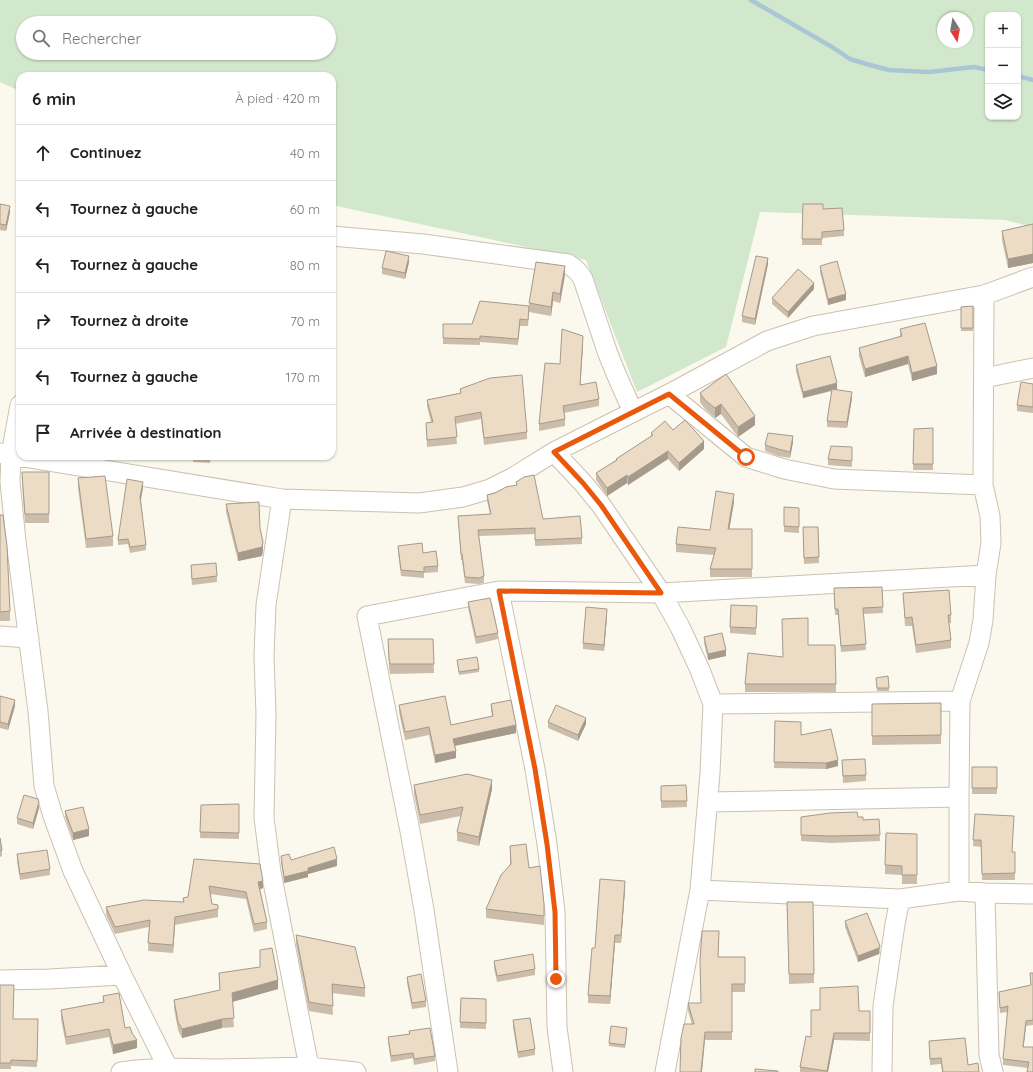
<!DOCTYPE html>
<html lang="fr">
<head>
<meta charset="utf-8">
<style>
	:root { --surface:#fff; --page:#f6f6f6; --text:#202124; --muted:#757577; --line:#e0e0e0 }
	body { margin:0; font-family:Quicksand,sans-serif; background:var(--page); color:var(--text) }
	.controls { position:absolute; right:12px; top:12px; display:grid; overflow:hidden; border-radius:8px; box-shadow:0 1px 3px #0004 }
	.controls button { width:36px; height:36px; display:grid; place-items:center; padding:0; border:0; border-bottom:1px solid var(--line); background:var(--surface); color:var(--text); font:20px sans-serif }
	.compass { position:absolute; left:937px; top:12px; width:36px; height:36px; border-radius:50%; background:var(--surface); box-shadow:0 1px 3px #0004; rotate:169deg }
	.stop { position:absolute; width:12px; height:12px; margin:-9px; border:3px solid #ea580c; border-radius:50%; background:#fff }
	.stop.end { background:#ea580c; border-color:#fff; box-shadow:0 1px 4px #0008 }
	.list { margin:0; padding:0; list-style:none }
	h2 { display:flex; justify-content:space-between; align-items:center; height:52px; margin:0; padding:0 16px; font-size:17px }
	h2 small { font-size:13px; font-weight:400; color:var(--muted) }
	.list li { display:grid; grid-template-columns:26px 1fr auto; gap:12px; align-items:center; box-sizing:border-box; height:56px; padding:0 16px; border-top:1px solid var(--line) }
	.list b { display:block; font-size:15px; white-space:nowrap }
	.list em { font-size:13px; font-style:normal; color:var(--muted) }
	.icon { flex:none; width:22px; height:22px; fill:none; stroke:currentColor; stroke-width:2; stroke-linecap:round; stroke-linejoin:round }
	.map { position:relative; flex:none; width:1033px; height:1072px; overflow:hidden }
	.search { position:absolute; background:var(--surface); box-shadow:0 1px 3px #0004; left:16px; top:16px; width:320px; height:44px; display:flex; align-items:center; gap:10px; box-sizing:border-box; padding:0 14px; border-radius:22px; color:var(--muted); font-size:15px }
	.panel { position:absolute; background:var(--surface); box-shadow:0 1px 3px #0004; left:16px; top:72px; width:320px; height:388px; border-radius:12px }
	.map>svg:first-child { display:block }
	.green { fill:#d2e8cc; fill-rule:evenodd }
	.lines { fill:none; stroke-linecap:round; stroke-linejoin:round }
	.stream { stroke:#aac6d4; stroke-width:4.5 }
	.minor-casing { stroke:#cbc1b1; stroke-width:21 }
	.minor { stroke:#fff; stroke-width:19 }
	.wall { fill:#cbbdaa }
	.shaded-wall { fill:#a59a8b }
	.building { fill:#ecdcc6; stroke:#a59a8b }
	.route { stroke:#ea580c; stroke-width:5 }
</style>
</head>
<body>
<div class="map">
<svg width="1033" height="1072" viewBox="0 0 1033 1072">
	<rect width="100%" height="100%" fill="#fbf8ee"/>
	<path class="green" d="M0,0H1033V227L1005,220L760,212L726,347L637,392L586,260L332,205V76H20V91L0,82ZM988,15H1018V117H988ZM943,18H967V42H943ZM23,23H329V53H23Z"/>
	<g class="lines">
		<path class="stream" d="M751,0L832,47L850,59L870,65L889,70L929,72L974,67L988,70
			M1018,76L1033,80"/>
		<defs>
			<path id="minor" d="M332,236L423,244L568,264C575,268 579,272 583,279L608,354L617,376L633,412
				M984,378L1033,368
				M669,394L746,457L784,469L834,479L983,485
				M20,405L11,455L10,482L16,541L38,711L44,786L53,816L73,871L122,975L168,1068
				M554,452L583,483L601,505L661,593L680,627L700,670L713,704L710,773L700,890L665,1072
				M0,453L282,499L419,503L463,497L490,489L512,478L554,452L669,394L767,341L813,326L984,295L1033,277
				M282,499L266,605L264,656L266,715L264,818L271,872L309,1067
				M499,591L535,769L547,844L555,912L557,1027L563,1072
				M0,636L29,638
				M713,704L960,701
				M708,802L959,797
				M700,890L900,899L959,891L985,893L1033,894
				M959,891V797L960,701L979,643L983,620L986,575L991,543L990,516L983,485L984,295
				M985,893L989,1055L993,1072
				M0,980L49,979L122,975
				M121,1072L136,1070L168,1068L215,1069L309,1067L356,1072
				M448,1072L424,910L410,831L367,616L499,591L661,593L986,575
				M882,1072L883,1006L895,924L900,899"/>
		</defs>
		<use href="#minor" class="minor-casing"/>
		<use href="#minor" class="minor"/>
	</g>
	<path class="wall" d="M0,204L10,212L6,231L0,230Z
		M803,204L823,209L844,230V236L822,238V245H802Z
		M1033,224V263L1008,268L1002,240V231Z
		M409,262L405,279L382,274V268Z
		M768,264L755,325L742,322V316Z
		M820,266L846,300L828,305L820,272Z
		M565,275L560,303L553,301L551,316L529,312L528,326H520L518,345L480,342V345L443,344V324H472L529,306V303Z
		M814,289L788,318L772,304V298Z
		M973,306V331H961V307Z
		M900,329L937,374L912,381L908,364L865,377L859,356V348L900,337Z
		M583,344L580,385L599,399V406L564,413L565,419V426L539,431V424L560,364Z
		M796,365L837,389L835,390L852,398L847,428L827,427V421L832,391L803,398L796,371Z
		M726,374L755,425L738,437L721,414L715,418L705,409L700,402V393Z
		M1033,384V413L1017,411V405Z
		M460,389L527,432V439L484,445L481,419L455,424L457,444L427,447L426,423L431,422L427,406V400L460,393Z
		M933,428V470H913L914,429Z
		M673,430L704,449L679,471L668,459L628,485L627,483L607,496L596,480V473L616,460V459L651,436V433Z
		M793,442L790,458L778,456L765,451V445Z
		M852,447V467L828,465V459Z
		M193,456H211L210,463L193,462Z
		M22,472H49V523H25L23,498Z
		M78,478L113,536V546L86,548L78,488Z
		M516,482L543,519L582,538V544L535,546V534L479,536L484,576V583L479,584L465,583L462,560H461L458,516L490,514L487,501V495L516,485Z
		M143,488L141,501L146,545V550L130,553L128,544L118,545V540Z
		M734,502L729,529H752V577H710V569L714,555L676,552V544L710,530Z
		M226,504L260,528L263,550L262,556L238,561L226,512Z
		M784,507L799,508V533L784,532Z
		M0,515L10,611V621H0Z
		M818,527L819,563L804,564L803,534Z
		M398,546L423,553L438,566V572L424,573V578L401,576L398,552Z
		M191,565L217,576V582L192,585L191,572Z
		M882,587L883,613L863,614L866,650L841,652L838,615H835L834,588Z
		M903,593L951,615V623H949L951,640V648L916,653L912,626H905Z
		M468,602L498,633V639L476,644L468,608Z
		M757,612L756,635L730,633V627Z
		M607,616L604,651L583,649V643Z
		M704,637L726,656L708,660L704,643Z
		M388,639H433L434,673L390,674L389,668Z
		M808,645L836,684V692H745V684L783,657Z
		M457,660L479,669V672L459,675Z
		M876,678L889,688V691H877Z
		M0,696L15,706L8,730L0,728Z
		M941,703V744L872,745V704Z
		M491,704L516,733L455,746L456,758L435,763L429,735L405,740L399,712V705L451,725L492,716L491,711Z
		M775,721L801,735L838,766L826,769L774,768Z
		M548,722L586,724L578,741L548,728Z
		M842,760L866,775V781L843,783Z
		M972,767H997V794H972Z
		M414,785L492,789L479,846L457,841V832L461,816L420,824L414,794Z
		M686,785L687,807L661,808V786Z
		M239,804V839L200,838L201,805Z
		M39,808L33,829L17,824V818Z
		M65,811L89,836L73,840L65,817Z
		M975,814L1012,852H1015V880H982L981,847L973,846Z
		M801,817H858L863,820L879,819L880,841L831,843L801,841Z
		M917,834V884H902V875L885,874V865Z
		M0,838L2,850V856L0,857Z
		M510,846L529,868L544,904V925L486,918V909L510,864Z
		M17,854L50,869V875L20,880L17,861Z
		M281,856L291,860L337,866L308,874V877L284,883L281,862Z
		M194,859L263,888L260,889L267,922V929L254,932L246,899L210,894L212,904L218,905V917L175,925L173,953L148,951L149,927L115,934L106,915V907L183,902V898L188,897Z
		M625,889L621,943H615L610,1004L588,1003V995L595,948Z
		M787,902H813L814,983L789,984Z
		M845,921L880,952L879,954L858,962L845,927Z
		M296,935L365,988V997L332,993L333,1015L309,1011L296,944Z
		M719,940L718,957H745V992H732V1040H705L692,1024L688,1011V1003H701Z
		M260,950L278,989L232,1002L234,1027L222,1028L182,1038L178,1030L174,1008V1000L220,991L219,973L260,967Z
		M494,961L535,969V975L497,982L494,968Z
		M1030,973H1033V1025L1026,1026L1023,1047H1033L1028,1068L1003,1065V1059L1008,1012L1000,1013L999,992L1031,985Z
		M407,977L426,1001V1007L412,1009L407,983Z
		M0,985L13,1019H38L37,1067L11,1066V1069H0Z
		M103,996L125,1028L132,1033L137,1048L113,1054L109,1037L66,1045L61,1019V1010L103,1002Z
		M461,998L486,999V1029L460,1028Z
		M859,1011H870V1041L834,1040L828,1072H800V1067L811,1037Z
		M513,1020L535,1049V1055L518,1058L513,1027Z
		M409,1031L435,1056V1061L414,1065L413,1058L391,1062L388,1042V1037L409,1034Z
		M627,1031L625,1048L609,1046V1043Z
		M929,1041L968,1065L979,1072H942L941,1064L930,1065Z"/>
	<path class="shaded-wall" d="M10,206V212L6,231V225Z
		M1033,254V263L1008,268V259Z
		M409,256V262L405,279V273Z
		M768,258V264L755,325V319Z
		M565,266V275L560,303V294Z
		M814,283V289L788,318V312Z
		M553,292V301L551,316V307Z
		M846,294V300L828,305V299Z
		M583,336V344L580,392V385Z
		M908,356V364L865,377V369Z
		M937,366V374L912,381V373Z
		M837,383V389L803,398V392Z
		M852,392V398L847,428V422Z
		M721,404V414L715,418V408Z
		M755,416V425L738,437V427Z
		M793,436V442L790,458V452Z
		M704,441V449L679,471V463Z
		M668,451V459L628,485V477Z
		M627,475V483L607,496V488Z
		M143,482V488L140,502V497Z
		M734,494V502L728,537V529Z
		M263,542V550L262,556L238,561V553Z
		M607,609V616L604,651V645Z
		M726,650V656L708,660V654Z
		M15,700V706L8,730V724Z
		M586,718V724L578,741V735Z
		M516,725V733L453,746V739Z
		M456,751V758L435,763V755Z
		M838,760V766L826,769V763Z
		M492,780V789L479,846V837Z
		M39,802V808L33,829V823Z
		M89,829V836L73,840V833Z
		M337,859V866L308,874V877L284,883V877L308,868Z
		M263,881V888L258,890V882Z
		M625,881V889L621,943V935Z
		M175,917V925L173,953V945Z
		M615,935V943L610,1004V996Z
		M880,946L879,954L858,962V956Z
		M278,980V989L232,1002V993Z
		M222,1019V1028L182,1038V1029Z
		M1026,1021V1026L1023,1053V1047Z
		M705,1032V1040L702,1072H701Z
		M834,1033V1040L828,1072H827Z
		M137,1040V1048L113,1054V1045Z"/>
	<path class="building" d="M0,204L10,206L6,225L0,224Z
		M803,204H823V209L842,208L844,230L822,232V239H802Z
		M1033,224V254L1008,259L1002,231Z
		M386,251L409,256L405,273L382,268Z
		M756,256L768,258L755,319L742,316Z
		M837,261L846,294L828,299L820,266Z
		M536,262L565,266L560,294L553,292L551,307L529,303Z
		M798,269L814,283L788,312L772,298Z
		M480,301L529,306L528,320L520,319L518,339L480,336V339L443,338V324H472Z
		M973,306V328H961V307Z
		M925,323L937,366L912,373L908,356L865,369L859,348L902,336L900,329Z
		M562,329L583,336L580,385L596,382L599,399L563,406L565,419L539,424L545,363L560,364Z
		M830,356L837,383L803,392L796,365Z
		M726,374L755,416L738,427L721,404L715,408L705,400L700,393Z
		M522,375L527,432L484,438L481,412L455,417L457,437L427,440L426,423L433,422L427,400L461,393L460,389L490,378Z
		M1021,382L1033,384V407L1017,405Z
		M832,389L852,392L847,422L827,421Z
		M685,420L704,441L679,463L668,451L628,477L627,475L607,488L596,473L617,460L616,459L653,435L651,433L665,421L673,430Z
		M933,428V464H913L914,429Z
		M768,433L793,436L790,452L778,449L765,445Z
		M831,446L852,447V461L828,459Z
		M198,456H210V457Z
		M22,472H49V514H25L23,488Z
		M534,475L543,519L580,516L582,538L535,540V528L478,530L484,576L479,578L465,577L462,554H461L458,516L491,514L487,495L495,493L506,487L517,485L516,482L524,477Z
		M105,476L113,536L86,539L78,478Z
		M127,479L143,482L140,497L146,545L130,547L128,539L118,540Z
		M716,491L734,494L728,529H752V569H710L716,548L676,544L678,527L710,530Z
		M259,502L260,528L263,542L262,547L238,553L226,504Z
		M784,507L799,508V527L784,526Z
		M0,515H3L7,546L10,611L0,612Z
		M803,527H818L819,557L804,558Z
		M422,543L423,553L436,551L438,566L424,567V572L401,570L398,546Z
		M216,563L217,576L192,579L191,565Z
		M882,587L883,607L863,608L866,644L841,646L838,609H835L834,588Z
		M949,590L951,615H948L951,640L916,645L912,617L905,618L903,593Z
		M490,598L498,633L476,637L468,602Z
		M731,605L757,606L756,628L730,627Z
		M586,607L607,609L604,645L583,643Z
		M808,618V645H835L836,684H745L748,653L783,657L782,619Z
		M722,633L726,650L708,654L704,637Z
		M388,639H433L434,664H390L389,659Z
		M477,657L479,669L459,672L457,660Z
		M888,676L889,688H877L876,678Z
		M0,696L15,700L8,724L0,722Z
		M445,696L451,725L493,716L491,704L511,700L516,725L453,739L456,751L435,755L429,727L405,732L399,705Z
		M941,703V735L872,736V704Z
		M556,705L586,718L578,735L548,722Z
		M775,721L801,722V735L831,729L838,760L826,763L774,762Z
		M865,759L866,775L843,776L842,760Z
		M972,767H997V788H972Z
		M467,774L492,780L479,837L457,832L463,807L420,815L414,785Z
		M686,785L687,801H661V786Z
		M24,795L38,799L39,802L33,823L17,818Z
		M239,804V833L200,832L201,805Z
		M83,807L89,829L73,833L65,811Z
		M857,812L858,817H863V820L879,819L880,835L831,836L801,835V817L830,813Z
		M975,814L1014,816L1012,852H1015V873L982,874L981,840H973Z
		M886,833L917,834V875H902V866L885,865Z
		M0,838L2,850L0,851Z
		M526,844L529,868L540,866L544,904V916L486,909L501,875L511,864L510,846Z
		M334,847L337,859L308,868V871L284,877L281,856L289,854L291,860Z
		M47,850L50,869L20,874L17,854Z
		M194,859L260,864L263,881L258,882L267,922L254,924L246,892L209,886L212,904L218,905V909L175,917L173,945L148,943L150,920L115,927L106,907L144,900L184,902L183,898L188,897Z
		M600,879L625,881L621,935H615L610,996L588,995L592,948H595Z
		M787,902H813L814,974H789Z
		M867,913L880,946L879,948L858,956L845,921Z
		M702,931H719L718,957H745V984H732V1032H705L701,1072H680L681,1038L684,1024H694L688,1003H701L700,961Z
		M296,935L355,947L365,988L332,984L333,1006L309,1002Z
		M272,948L278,980L232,993L234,1018L222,1019L182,1029L178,1022L174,1000L220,990L219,973L260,967V950Z
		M533,954L535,969L497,976L494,961Z
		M1030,973H1033V1020L1026,1021L1023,1047H1033V1072H1027L1029,1062L1003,1059L1008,1006L1000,1008L999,992L1031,985Z
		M421,974L426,1001L412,1003L407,977Z
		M0,985H14L13,1019H38L37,1061L11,1060V1063H0Z
		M858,986L859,1011H870V1033H834L827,1071L800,1067L806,1036L811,1037V1010H820V988Z
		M119,993L125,1028L130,1027L132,1033L137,1040L113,1045L109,1029L66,1037L61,1010L104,1002L103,996Z
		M461,998L486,999V1023L460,1022Z
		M530,1018L535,1049L518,1052L513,1020Z
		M611,1026L627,1028L625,1045L609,1043Z
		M430,1028L435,1056L414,1059L413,1053L391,1056L388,1037L410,1034L409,1031Z
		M965,1038L968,1065L978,1063L979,1072H943L941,1058L930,1059L929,1041Z
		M755,1069L778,1071V1072H755Z"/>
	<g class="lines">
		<path class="route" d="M556,979L555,912L547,844L535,769L499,591L661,593L601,505L583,483L554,452L669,394L746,457"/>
	</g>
</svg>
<div class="controls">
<button>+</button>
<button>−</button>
<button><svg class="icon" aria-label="layers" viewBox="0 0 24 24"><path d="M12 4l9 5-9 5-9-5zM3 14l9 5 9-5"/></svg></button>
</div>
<svg class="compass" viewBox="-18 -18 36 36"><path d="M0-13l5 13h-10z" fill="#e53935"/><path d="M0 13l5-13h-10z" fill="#757577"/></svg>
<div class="stop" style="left:746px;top:457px"></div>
<div class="stop end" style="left:556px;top:979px"></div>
<div class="search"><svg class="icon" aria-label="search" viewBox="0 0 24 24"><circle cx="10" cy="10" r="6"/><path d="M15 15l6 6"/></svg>Rechercher</div>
<section class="panel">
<h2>6 min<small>À pied · 420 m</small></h2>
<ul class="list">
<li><svg class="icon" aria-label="ahead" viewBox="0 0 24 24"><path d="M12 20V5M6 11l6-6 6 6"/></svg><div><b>Continuez</b></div><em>40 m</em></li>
<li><svg class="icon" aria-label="left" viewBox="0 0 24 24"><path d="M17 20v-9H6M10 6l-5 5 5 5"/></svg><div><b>Tournez à gauche</b></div><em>60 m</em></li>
<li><svg class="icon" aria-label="left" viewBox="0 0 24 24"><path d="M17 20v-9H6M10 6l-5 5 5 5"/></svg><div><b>Tournez à gauche</b></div><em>80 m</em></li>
<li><svg class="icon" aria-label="right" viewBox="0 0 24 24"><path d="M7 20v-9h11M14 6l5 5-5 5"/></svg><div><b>Tournez à droite</b></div><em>70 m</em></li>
<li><svg class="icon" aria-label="left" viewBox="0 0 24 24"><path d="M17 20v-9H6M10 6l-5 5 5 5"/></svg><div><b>Tournez à gauche</b></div><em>170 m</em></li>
<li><svg class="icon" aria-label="arrive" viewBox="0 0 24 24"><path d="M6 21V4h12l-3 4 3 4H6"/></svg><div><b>Arrivée à destination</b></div></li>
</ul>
</section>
</div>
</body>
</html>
